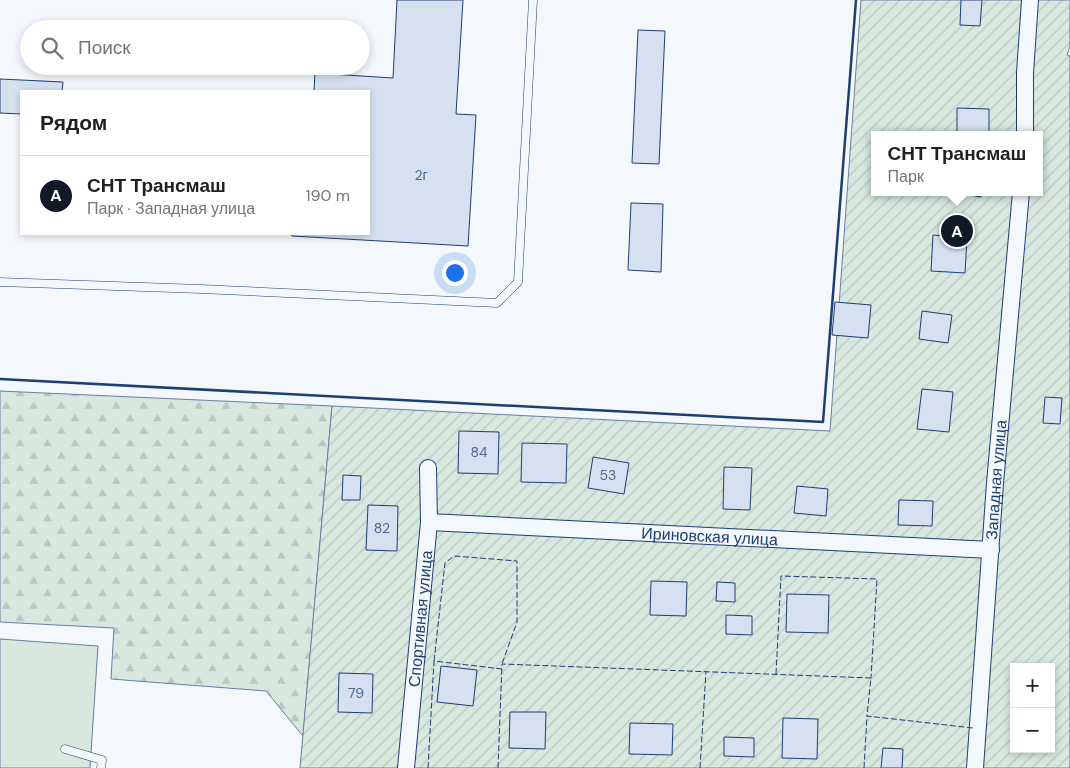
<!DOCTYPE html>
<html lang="ru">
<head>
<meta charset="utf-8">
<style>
	:root { --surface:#fff; --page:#f6f6f6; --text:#202124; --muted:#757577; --line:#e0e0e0; --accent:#111827 }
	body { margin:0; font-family:"DM Sans",sans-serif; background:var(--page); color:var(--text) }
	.controls { position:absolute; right:15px; bottom:15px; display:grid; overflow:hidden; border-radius:0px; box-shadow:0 2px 8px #0003 }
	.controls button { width:45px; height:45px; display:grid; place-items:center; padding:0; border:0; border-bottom:1px solid var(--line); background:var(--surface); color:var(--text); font:25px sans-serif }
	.you { position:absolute; left:454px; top:272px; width:18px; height:18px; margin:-12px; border:4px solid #fff; border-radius:50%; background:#1a73e8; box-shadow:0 0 0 8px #1a73e833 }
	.badge { display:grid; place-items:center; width:32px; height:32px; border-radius:50%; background:var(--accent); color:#fff; font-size:16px; font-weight:700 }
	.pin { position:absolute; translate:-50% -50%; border:2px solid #fff; box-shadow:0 1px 5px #0006 }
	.popup { position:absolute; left:871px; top:131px; width:172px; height:65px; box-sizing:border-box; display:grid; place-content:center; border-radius:0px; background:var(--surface); filter:drop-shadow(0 1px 4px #0005); font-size:16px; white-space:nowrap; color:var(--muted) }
	.popup b { font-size:19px; color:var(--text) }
	.popup::after { content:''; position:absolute; left:50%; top:100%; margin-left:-10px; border:10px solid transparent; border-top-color:var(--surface) }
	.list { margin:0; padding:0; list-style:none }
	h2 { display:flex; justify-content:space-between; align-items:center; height:65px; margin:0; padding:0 20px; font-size:21px }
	h2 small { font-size:16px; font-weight:400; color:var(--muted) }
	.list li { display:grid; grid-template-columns:32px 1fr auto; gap:15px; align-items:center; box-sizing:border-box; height:80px; padding:0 20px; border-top:1px solid var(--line) }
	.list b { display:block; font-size:19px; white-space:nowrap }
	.list p { margin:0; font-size:16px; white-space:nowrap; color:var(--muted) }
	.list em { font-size:16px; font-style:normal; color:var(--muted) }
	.icon { flex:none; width:28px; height:28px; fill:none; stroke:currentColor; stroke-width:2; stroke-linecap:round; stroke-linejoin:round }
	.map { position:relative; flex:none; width:1070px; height:768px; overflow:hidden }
	.search { position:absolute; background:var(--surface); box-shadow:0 2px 8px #0003; left:20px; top:20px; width:350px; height:55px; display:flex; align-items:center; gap:12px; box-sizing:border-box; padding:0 18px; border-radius:28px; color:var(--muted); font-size:19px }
	.panel { position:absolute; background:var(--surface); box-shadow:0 2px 8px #0003; left:20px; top:90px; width:350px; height:145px; border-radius:0px }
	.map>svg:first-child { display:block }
	.forest { fill:url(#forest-firs); stroke:#687fa3 }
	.garden { fill:url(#garden-furrows); stroke:#687fa3; fill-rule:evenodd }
	.pitch { fill:#d7e8df; stroke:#687fa3 }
	.building { fill:#d5e0f0; stroke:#1d3f73 }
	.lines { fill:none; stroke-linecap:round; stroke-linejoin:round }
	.service-casing { stroke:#1d3f73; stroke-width:9 }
	.minor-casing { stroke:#1d3f73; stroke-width:18 }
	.service { stroke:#f4f7fb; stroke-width:8 }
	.minor { stroke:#f4f7fb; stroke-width:16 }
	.fence { stroke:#1d3f73; stroke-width:1; stroke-dasharray:6 2.5; stroke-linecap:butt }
	.wall { stroke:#1d3f73; stroke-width:2.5 }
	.labels { text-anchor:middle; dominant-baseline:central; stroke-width:4; stroke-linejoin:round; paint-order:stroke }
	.number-label { font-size:14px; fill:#4b6792 }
	.street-label { font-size:16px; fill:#1d3f73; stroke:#f4f7fb }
</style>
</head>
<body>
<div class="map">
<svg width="1070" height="768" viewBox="0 0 1070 768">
	<defs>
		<pattern id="forest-firs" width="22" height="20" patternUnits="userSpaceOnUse" patternTransform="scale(1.25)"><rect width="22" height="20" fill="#d7e8df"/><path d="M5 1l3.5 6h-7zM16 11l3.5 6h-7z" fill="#b8c8c3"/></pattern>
		<pattern id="garden-furrows" width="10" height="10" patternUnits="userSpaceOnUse" patternTransform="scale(1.25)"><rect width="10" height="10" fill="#d7e8df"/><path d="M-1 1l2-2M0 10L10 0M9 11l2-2" fill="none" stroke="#b8c8c3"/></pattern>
	</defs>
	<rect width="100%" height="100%" fill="#f4f7fb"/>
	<path class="forest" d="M0,391L332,406L303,736L266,691L111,679L114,628L0,622Z"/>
	<path class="garden" d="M861,0H1070V47L1067,55L1070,56V768H300L332,406L830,431ZM874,135H1040V192H874ZM1014,667H1051V749H1014Z"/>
	<path class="pitch" d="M0,639L98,646L90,768H0Z"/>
	<path class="building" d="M397,0H463L456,114L476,115L468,246L292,236V234H369V91H314L315,73L393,78Z
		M961,0H982L980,26L960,25Z
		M638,30L665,31L659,164L632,163Z
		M0,79L63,82L62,91H21V114L0,113Z
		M957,108L989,109V135H957Z
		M952,192H982L981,197Z
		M631,203L663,204L661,272L628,270Z
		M933,235L967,238L965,273L931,271Z
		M835,302L871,305L868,338L832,335Z
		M922,311L952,315L948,343L919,339Z
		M922,389L953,392L949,432L917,429Z
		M1045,397L1062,398L1060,424L1043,423Z
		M459,431L499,432L498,474L458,473Z
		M522,443L567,444L566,483L521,482Z
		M593,457L629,463L624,494L588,488Z
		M724,467L752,468L750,510L723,509Z
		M343,475L361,476L360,500H342Z
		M797,486L828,489L826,516L794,513Z
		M899,500L933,501L932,526L898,525Z
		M368,505L398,506L397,551L366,550Z
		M651,581L687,582L686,616L650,615Z
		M717,582L735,583V602L716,601Z
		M787,594L829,595L828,633L786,632Z
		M726,615L752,616V635L726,634Z
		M441,666L477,670L473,706L437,702Z
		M339,673L373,674L372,713L338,712Z
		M510,712H546L545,749L509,748Z
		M783,718L818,719L817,759L782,758Z
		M630,723L673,724L672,755L629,754Z
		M724,737L754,738V757L724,756Z
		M883,748L903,749L902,768H881Z"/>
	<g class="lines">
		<defs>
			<path id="service" d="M0,282L201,289L497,303L518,282L533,0
				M65,749L102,760L101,768"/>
			<g id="minor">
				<path d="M1025,135V73L1030,0"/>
				<path id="s1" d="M429,522L991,550"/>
				<path id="s2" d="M406,768L429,522L428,468"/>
				<path id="s3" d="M975,768L995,483L1021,192"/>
			</g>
		</defs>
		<use href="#service" class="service-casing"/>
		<use href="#minor" class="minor-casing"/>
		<use href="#service" class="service"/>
		<use href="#minor" class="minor"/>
		<path class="fence" d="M434,661L445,563L454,556L517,561V622L502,664
			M776,674L781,576L877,579L871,678
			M428,768L434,661L502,669
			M498,768L502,664L871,678L867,716L973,728
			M700,768L706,671
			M864,768L867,716"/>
		<path class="wall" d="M0,379L823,422L856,0"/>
	</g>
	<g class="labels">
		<g class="number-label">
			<text x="421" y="175">2г</text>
			<text x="479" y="452">84</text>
			<text x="608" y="475">53</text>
			<text x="382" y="528">82</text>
			<text x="356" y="693">79</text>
		</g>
		<g class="street-label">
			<text stroke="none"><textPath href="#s3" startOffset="289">Западная улица</textPath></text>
			<text stroke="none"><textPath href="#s1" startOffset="281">Ириновская улица</textPath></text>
			<text stroke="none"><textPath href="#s2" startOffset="150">Спортивная улица</textPath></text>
		</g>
	</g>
</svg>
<div class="controls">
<button>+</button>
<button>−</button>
</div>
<div class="you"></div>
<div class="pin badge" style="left:957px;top:231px">A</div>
<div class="popup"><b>СНТ Трансмаш</b>Парк</div>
<div class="search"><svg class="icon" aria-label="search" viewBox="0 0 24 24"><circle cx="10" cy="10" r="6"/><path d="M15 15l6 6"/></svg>Поиск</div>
<section class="panel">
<h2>Рядом<small></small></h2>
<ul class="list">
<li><span class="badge">A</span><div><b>СНТ Трансмаш</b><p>Парк · Западная улица</p></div><em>190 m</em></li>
</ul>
</section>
</div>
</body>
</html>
